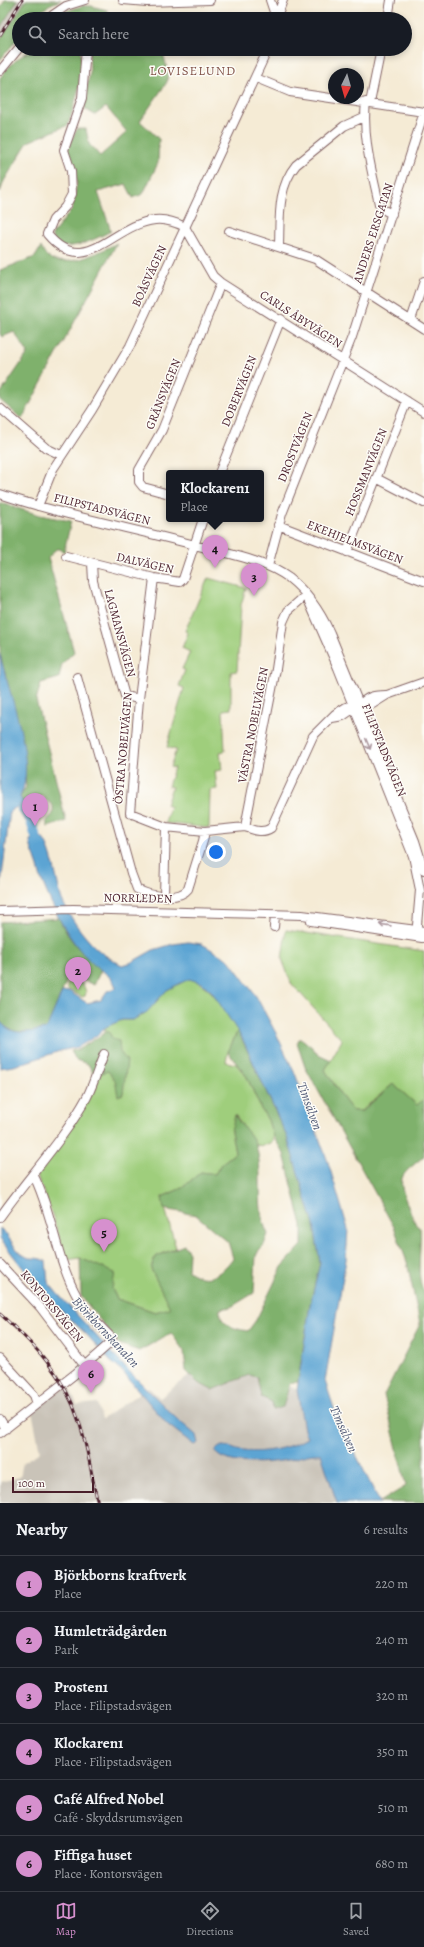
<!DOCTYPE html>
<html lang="en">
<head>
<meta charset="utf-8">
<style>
	:root { --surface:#171b24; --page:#242831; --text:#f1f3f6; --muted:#9ea1a6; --line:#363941; --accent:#d690ce }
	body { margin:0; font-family:Alegreya,serif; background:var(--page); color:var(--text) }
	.compass { position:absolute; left:328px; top:68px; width:36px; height:36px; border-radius:50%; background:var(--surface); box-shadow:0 2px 6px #0003; rotate:185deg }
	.scale { position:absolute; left:12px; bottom:10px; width:82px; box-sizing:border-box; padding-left:4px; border:2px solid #4a1f2b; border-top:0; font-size:11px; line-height:14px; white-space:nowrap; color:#4a1f2b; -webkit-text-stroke:3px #fdfcf7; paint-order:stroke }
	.you { position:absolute; left:216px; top:852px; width:14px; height:14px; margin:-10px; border:3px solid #fff; border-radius:50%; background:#1a73e8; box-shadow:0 0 0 6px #1a73e833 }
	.badge { display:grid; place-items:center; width:26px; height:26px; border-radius:50%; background:var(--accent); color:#111; font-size:13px; font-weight:700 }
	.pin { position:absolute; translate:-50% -33px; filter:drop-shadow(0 1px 2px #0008) }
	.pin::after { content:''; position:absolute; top:21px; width:14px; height:12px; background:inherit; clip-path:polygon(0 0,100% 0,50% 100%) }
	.popup { position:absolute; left:166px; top:470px; width:98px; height:52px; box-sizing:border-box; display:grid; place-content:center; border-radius:4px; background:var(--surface); filter:drop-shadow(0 1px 3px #0005); font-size:13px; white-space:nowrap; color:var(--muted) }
	.popup b { font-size:15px; color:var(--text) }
	.popup::after { content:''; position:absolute; left:50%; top:100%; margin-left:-8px; border:8px solid transparent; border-top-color:var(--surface) }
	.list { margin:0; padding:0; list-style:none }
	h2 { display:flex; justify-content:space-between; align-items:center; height:52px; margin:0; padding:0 16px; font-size:17px }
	h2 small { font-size:13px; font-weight:400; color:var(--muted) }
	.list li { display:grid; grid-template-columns:26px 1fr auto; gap:12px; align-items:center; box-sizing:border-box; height:56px; padding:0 16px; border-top:1px solid var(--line) }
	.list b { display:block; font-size:15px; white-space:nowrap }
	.list p { margin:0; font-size:13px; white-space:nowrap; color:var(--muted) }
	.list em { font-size:13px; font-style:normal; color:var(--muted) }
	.icon { flex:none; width:22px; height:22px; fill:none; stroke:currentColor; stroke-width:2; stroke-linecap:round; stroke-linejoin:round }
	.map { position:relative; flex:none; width:424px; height:1503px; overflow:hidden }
	.search { position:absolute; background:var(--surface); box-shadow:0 2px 6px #0003; left:12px; right:12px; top:12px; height:44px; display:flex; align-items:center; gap:10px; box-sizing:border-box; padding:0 14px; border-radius:22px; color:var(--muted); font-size:15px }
	.sheet { height:388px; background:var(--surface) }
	nav { display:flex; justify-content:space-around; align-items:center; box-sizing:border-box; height:56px; border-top:1px solid var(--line); background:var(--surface); font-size:11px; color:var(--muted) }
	nav a { display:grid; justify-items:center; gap:2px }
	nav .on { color:var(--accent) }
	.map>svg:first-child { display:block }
	.industrial { fill:#c9c3b8 }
	.green { fill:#9fce7c; stroke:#747654 }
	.forest { fill:#7fb16c; stroke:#64684c }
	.water { fill:#5ca4d3; stroke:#53627f }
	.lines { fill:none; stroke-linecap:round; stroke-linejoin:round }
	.river { stroke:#5ca4d3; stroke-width:10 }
	.minor-casing { stroke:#866666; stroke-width:10 }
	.minor { stroke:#fff; stroke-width:8 }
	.rail-casing { stroke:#4a1f2b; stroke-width:3 }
	.rail { stroke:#fdfcf7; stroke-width:1.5; stroke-dasharray:4.5; stroke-linecap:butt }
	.oneway { stroke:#ae9aa0 }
	.labels { text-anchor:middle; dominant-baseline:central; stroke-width:3; stroke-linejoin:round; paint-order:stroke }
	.street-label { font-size:12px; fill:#4a1f2b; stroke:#fdfcf7 }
	.neighbourhood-label { font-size:13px; letter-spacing:1px; fill:#83544a; stroke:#fdfcf7 }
	.water-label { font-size:13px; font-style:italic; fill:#525b77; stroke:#fdfcf7 }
</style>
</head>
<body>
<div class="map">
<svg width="424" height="1503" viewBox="0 0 424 1503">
	<rect width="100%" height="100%" fill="#fdfcf7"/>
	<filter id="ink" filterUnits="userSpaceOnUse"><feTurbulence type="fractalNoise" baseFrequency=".025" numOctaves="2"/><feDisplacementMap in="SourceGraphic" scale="8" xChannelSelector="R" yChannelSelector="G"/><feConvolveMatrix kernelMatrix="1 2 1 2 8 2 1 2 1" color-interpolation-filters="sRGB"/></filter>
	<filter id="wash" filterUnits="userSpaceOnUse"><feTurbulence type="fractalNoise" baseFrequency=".012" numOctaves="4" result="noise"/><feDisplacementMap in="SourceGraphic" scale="16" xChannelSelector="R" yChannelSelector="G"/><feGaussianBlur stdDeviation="0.9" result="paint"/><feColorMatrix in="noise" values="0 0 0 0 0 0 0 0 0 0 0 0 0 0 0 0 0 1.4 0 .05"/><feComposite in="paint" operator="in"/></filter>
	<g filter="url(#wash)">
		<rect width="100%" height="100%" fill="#f5ebd5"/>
		<path class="industrial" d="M18,0H26L0,40V28Z
			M222,1349L297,1390L304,1430L308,1438L298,1444L277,1450L242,1451L224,1446L215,1452L298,1457L311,1453L321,1454L337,1503H0V1482L20,1477L23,1462L40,1452L32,1411L68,1384L77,1405L97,1403L102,1419L148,1387L160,1398Z"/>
		<path class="green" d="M208,578L246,588L241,605L237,671L231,672V709L223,710L225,751L220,752L222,770L215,771L217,789L210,790L209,828L165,823L170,807L166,805L172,787L168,786L174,768L170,767L176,750L167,747L184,688L179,686L185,670L182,669L190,652L182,648L188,633L185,631Z
			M286,930L424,951V1099L418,1106L393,1084L361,1111H353L345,1101L325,1070L342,1040L291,983L282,959Z
			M189,978C214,987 224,1009 238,1030L228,1052L226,1062L236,1064L247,1077L261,1109L268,1120L273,1136L272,1142L263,1146L256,1145L236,1116L231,1131L235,1153L221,1164L215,1174L201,1172L182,1188L162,1197L176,1248L155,1257L151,1269L171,1308L155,1312L117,1299L112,1289L80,1258L66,1260L52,1214L37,1176L51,1158L106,1055L105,1027L122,1020H133L146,1012L167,990Z
			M70,982L83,984L86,992L85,996L82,997L68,989L67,984Z"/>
		<path class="forest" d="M5,0H18L0,28V8Z
			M26,0H61L49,5L34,19H19V37L0,60V40Z
			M82,6H91L107,10L110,19H54L67,11Z
			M34,49H80C85,75 76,100 68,125L28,142L4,181L0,193V78C8,66 20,55 34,49Z
			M89,49H162L168,72L167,82L140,121L159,139L158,163L143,194L133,198L126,184L98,192L111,231C92,241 75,249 53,246L52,235L72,209L75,196L77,181L67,149L77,129H86L89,144L100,156L127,132L106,107L95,115L85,109L84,101L90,73Z
			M117,243L22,419L0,400V394L28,353L14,332L2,337L0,334V270L35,257L41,247C52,277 98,253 117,243Z
			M0,503L40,515L71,521L64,552L60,549H56L48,558L74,652L62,664L59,678L41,683L36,700L66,821L48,827L46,821L53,814V806L42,796L34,798L30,806L22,800L20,797L26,787L23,744L0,654Z
			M59,918C67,938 84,956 101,970L94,985L76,977L67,980L46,1029C30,1032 12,1037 0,1021V922Z
			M238,1030L287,1137L314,1225L320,1263L310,1305L298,1382L290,1383L283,1407L273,1410L272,1402L261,1397L257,1377L249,1375L212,1390L198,1383L186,1371L184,1351L171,1333L139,1351L119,1344L81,1296L80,1258L115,1273L112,1289L117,1299L155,1312L170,1308L151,1269L155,1257L184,1245L189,1252L188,1271C208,1284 219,1276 233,1258L228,1242L196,1215L164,1209L162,1197L182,1188L201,1172L215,1174L221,1164L235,1153L231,1131L235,1115C240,1126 253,1134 256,1146C265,1175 254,1207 268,1234L264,1245L259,1250L256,1256L254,1293L231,1307L220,1309C219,1325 235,1329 248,1331L256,1320L282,1267L302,1245V1225L284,1154L273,1136L268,1120L261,1109L247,1077L228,1052Z
			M108,1031L113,1039L119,1041L120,1052L127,1061L123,1094L118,1096L115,1080L108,1071L102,1073H93L88,1064L76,1060L71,1051L79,1049Z
			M299,1039H302L313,1048L316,1053L331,1060L325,1070L345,1101L353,1111H362L393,1084L417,1105L424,1099V1156C418,1162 407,1169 403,1176C397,1187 412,1214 416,1225L420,1228C422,1243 415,1278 424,1291V1503L380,1502L406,1486L384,1395L420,1324L407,1262L394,1227L305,1067L297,1043Z"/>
		<path class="water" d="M0,654C8,692 38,761 20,797L22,801L30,806L32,817L27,818L23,813L21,814L17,807L10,811L0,893Z
			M40,836C52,843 57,886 62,900C69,916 83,936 96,948C103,955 113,960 122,965L130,963L153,950L173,944L188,942L202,944L229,960L256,996L277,1035L296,1076L328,1162L348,1229L346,1260L325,1381L336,1414L380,1503H337L321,1454C308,1453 299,1458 287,1460C270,1463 226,1467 215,1452C217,1448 220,1446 225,1446C231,1447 237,1451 243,1451C265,1453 288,1449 307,1438L304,1430L297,1390L310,1305L320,1263L314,1225L287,1137L242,1038L212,992L202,983L189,979L167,990L147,1012L133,1020H122L106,1027L96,1036L78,1047L60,1051L14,1066L0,1068V1021C12,1037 29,1032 46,1029L62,992L69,991L87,1003L101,1000L107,991L116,988C113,975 100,971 91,962C68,940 54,911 42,881C39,875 39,867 36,861C34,854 30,848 30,840Z
			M0,1228C9,1235 15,1251 25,1256C31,1260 36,1256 46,1261L48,1282L57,1293L125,1367L177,1419L196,1435L198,1443L194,1445L167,1424L121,1370L110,1361L87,1335L41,1291L0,1239Z"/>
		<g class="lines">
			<path class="river" d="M22,808L30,819L40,849"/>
		</g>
	</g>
	<g filter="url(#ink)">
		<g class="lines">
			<defs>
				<path id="minor" d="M123,0L147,2L210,0
					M270,0L276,18
					M47,19L66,6L85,0
					M276,19L283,0
					M388,19L391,0
					M86,49L82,98L64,150L71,171L72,194L65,207L53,220L47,234C85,280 113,224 155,220C165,219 175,222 185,227L213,276L221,283L424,412
					M0,71L19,48
					M256,78L290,92L424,112
					M366,102C362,136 372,172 379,204L382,209L392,214
					M370,103L381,49
					M229,231L315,259L424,329
					M279,246C280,218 277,188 296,165L344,126L364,117
					M411,320L424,281
					M0,408L46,448L61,455
					M219,473L281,319
					M376,478L424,503
					M0,494C67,517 138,529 206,548C233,555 266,561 289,578C308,593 320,611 330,633L415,841L424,870
					M169,494L143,487L139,482V470L162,430L221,283
					M38,506L53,469L92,410L130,346L268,49
					M278,525L424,581
					M347,552L407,401
					M66,556L154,578L180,582L183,579L203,519
					M92,563L93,581L123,689L125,696L139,699
					M268,566L282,514L352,337L424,112
					M154,578L139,699L130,813L166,827L164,895
					M309,602L338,668L413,856L420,890L417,925L419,937
					M77,677L131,873L137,889C149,896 179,901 188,889L203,841L205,831
					M361,705H371L387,695L424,682
					M361,705C366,696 376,695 386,695
					M332,718L343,716L356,707
					M166,827L205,831L245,827L276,669L283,622L288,611L306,595
					M245,827C254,830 262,834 271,828L313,736L335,714L346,707L353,708
					M0,911L73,909L302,915L424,931
					M311,921L422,938
					M274,927L275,916
					M0,1217C28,1177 63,1141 87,1097C94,1083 98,1068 104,1054
					M0,1264L40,1307L84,1365
					M0,1358L34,1395L37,1404
					M0,1419L6,1429
					M0,1433L75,1374L108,1345L112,1338C100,1326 87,1314 78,1298C56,1260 53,1213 33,1174"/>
			</defs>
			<use href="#minor" class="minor-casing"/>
			<use href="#minor" class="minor"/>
			<defs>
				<path id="rail" d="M0,35L22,0
					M0,1314C34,1344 64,1375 78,1419C88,1446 91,1475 98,1503"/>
			</defs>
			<use href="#rail" class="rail-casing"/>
			<use href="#rail" class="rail"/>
		</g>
		<defs><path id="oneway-shaft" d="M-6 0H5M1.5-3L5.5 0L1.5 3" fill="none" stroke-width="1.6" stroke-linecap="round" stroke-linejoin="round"/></defs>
		<g class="oneway">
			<use href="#oneway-shaft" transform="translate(368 744) rotate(67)"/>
			<use href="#oneway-shaft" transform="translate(385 925) rotate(-172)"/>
		</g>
	</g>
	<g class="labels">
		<g class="street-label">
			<text transform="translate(373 233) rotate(-72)">ANDERS ERSGATAN</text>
			<text transform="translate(149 276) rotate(-65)">BOÅSVÄGEN</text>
			<text transform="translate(301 319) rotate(33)">CARLS ÅBYVÄGEN</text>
			<text transform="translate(239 391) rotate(-68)">DOBERVÄGEN</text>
			<text transform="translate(163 394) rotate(-68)">GRÄNSVÄGEN</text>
			<text transform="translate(295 447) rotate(-68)">DROSTVÄGEN</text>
			<text transform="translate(366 472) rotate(-68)">HOSSMANVÄGEN</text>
			<text transform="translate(102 509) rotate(14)">FILIPSTADSVÄGEN</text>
			<text transform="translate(355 542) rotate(21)">EKEHJELMSVÄGEN</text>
			<text transform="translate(145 563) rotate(13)">DALVÄGEN</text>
			<text transform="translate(120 633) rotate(75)">LAGMANSVÄGEN</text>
			<text transform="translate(253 725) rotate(-79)">VÄSTRA NOBELVÄGEN</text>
			<text transform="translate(123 748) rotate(-85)">ÖSTRA NOBELVÄGEN</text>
			<text transform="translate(384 750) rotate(68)">FILIPSTADSVÄGEN</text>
			<text transform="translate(138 898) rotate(1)">NORRLEDEN</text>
			<text transform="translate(52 1306) rotate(50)">KONTORSVÄGEN</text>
		</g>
		<g class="neighbourhood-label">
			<text x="193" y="70">LOVISELUND</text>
		</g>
		<g class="water-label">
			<text transform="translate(310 1106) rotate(70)">Timsälven</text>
			<text transform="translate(106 1332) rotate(47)">Björkbornskanalen</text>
			<text transform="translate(344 1429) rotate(66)">Timsälven</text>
		</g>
	</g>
</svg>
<svg class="compass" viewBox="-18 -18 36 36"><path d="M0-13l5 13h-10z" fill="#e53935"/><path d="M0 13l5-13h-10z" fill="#9ea1a6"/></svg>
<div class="scale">100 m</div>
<div class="you"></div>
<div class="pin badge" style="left:35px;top:826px">1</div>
<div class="pin badge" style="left:78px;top:990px">2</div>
<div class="pin badge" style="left:254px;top:596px">3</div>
<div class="pin badge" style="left:215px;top:568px">4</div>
<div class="popup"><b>Klockaren1</b>Place</div>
<div class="pin badge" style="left:104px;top:1252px">5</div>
<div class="pin badge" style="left:91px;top:1393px">6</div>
<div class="search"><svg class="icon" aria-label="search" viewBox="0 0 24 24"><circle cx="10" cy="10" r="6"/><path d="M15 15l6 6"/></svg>Search here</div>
</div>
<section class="sheet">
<h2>Nearby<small>6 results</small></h2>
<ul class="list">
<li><span class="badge">1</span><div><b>Björkborns kraftverk</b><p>Place</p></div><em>220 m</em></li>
<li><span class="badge">2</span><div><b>Humleträdgården</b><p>Park</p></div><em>240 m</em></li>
<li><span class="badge">3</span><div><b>Prosten1</b><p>Place · Filipstadsvägen</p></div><em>320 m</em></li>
<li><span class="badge">4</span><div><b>Klockaren1</b><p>Place · Filipstadsvägen</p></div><em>350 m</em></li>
<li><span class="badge">5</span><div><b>Café Alfred Nobel</b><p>Café · Skyddsrumsvägen</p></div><em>510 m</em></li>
<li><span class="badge">6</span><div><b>Fiffiga huset</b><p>Place · Kontorsvägen</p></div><em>680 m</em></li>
</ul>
</section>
<nav>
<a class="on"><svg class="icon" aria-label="map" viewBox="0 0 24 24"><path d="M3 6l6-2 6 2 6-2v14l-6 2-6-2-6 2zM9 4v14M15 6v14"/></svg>Map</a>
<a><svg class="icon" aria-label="directions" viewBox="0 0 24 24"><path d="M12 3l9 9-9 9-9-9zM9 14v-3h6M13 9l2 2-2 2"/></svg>Directions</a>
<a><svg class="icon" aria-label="saved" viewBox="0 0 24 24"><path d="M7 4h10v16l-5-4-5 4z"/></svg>Saved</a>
</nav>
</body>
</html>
